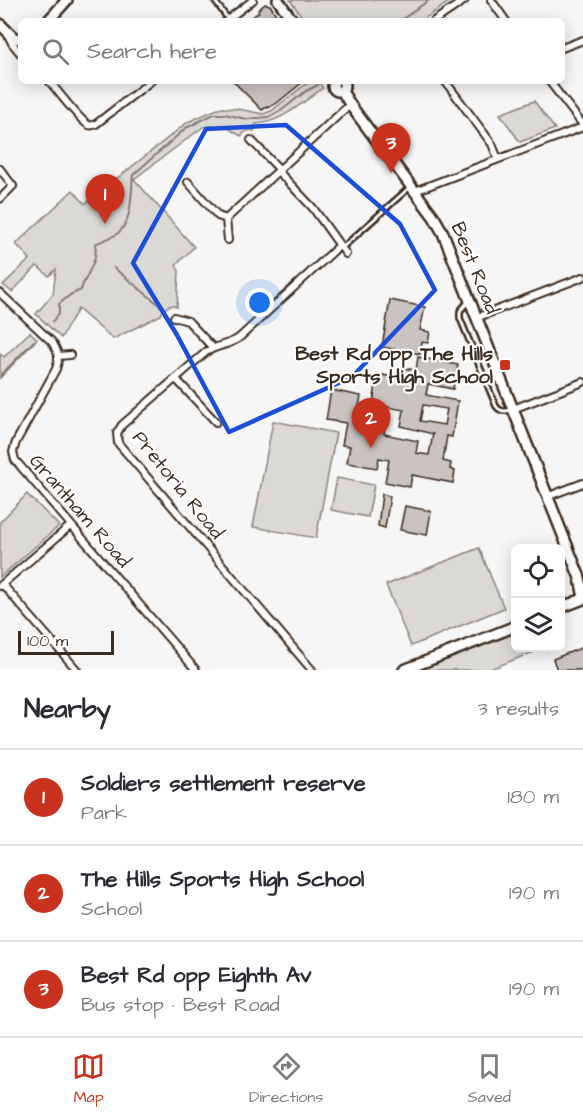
<!DOCTYPE html>
<html lang="en">
<head>
<meta charset="utf-8">
<style>
	:root { --surface:#fff; --page:#f2f2f3; --text:#2b2b33; --muted:#7c7c81; --line:#e1e1e2; --accent:#c8321e }
	body { margin:0; font-family:"Architects Daughter",sans-serif; background:var(--page); color:var(--text) }
	.controls { position:absolute; right:18px; bottom:18px; display:grid; overflow:hidden; border-radius:9px; box-shadow:0 3px 15px #0003 }
	.controls button { width:54px; height:54px; display:grid; place-items:center; padding:0; border:0; border-bottom:2px solid var(--line); background:var(--surface); color:var(--text); font:30px sans-serif }
	.scale { position:absolute; left:18px; bottom:15px; width:96px; box-sizing:border-box; padding-left:6px; border:3px solid #3b2a1e; border-top:0; font-size:16px; line-height:21px; white-space:nowrap; color:#3b2a1e; -webkit-text-stroke:4px #fff; paint-order:stroke }
	.you { position:absolute; left:260px; top:303px; width:21px; height:21px; margin:-15px; border:4px solid #fff; border-radius:50%; background:#1a73e8; box-shadow:0 0 0 9px #1a73e833 }
	.badge { display:grid; place-items:center; width:39px; height:39px; border-radius:50%; background:var(--accent); color:#fff; font-size:20px; font-weight:700 }
	.pin { position:absolute; translate:-50% -50px; filter:drop-shadow(0 2px 3px #0008) }
	.pin::after { content:''; position:absolute; top:32px; width:21px; height:18px; background:inherit; clip-path:polygon(0 0,100% 0,50% 100%) }
	.list { margin:0; padding:0; list-style:none }
	h2 { display:flex; justify-content:space-between; align-items:center; height:78px; margin:0; padding:0 24px; font-size:26px }
	h2 small { font-size:20px; font-weight:400; color:var(--muted) }
	.list li { display:grid; grid-template-columns:39px 1fr auto; gap:18px; align-items:center; box-sizing:border-box; height:96px; padding:0 24px; border-top:2px solid var(--line) }
	.list b { display:block; font-size:22px; white-space:nowrap }
	.list p { margin:0; font-size:20px; white-space:nowrap; color:var(--muted) }
	.list em { font-size:20px; font-style:normal; color:var(--muted) }
	.icon { flex:none; width:33px; height:33px; fill:none; stroke:currentColor; stroke-width:2; stroke-linecap:round; stroke-linejoin:round }
	.map { position:relative; flex:none; width:583px; height:670px; overflow:hidden }
	.search { position:absolute; background:var(--surface); box-shadow:0 3px 15px #0003; left:18px; right:18px; top:18px; height:66px; display:flex; align-items:center; gap:15px; box-sizing:border-box; padding:0 21px; border-radius:9px; color:var(--muted); font-size:22px }
	.sheet { height:366px; background:var(--surface) }
	nav { display:flex; justify-content:space-around; align-items:center; box-sizing:border-box; height:84px; border-top:2px solid var(--line); background:var(--surface); font-size:16px; color:var(--muted) }
	nav a { display:grid; justify-items:center; gap:3px }
	nav .on { color:var(--accent) }
	.map>svg:first-child { display:block }
	.green { fill:#dbd9d6; stroke:#8b827a; stroke-width:1.5 }
	.lines { fill:none; stroke-linecap:round; stroke-linejoin:round }
	.stream { stroke:#847972; stroke-width:2 }
	.building { fill:#c9c3c1; stroke:#3b2a1e; stroke-width:1.5; fill-rule:evenodd }
	.lane-casing { stroke:#3b2a1e; stroke-width:8 }
	.street-casing { stroke:#3b2a1e; stroke-width:10 }
	.secondary-casing { stroke:#3b2a1e; stroke-width:14 }
	.lane { stroke:#fff; stroke-width:3 }
	.street { stroke:#fff; stroke-width:6 }
	.secondary { stroke:#fff; stroke-width:9 }
	.marked { fill:none; stroke:#1d4ed8; stroke-width:4.5; stroke-linejoin:round }
	.poi-dot { fill:#c8321e; stroke:#fff; stroke-width:2 }
	.labels { text-anchor:middle; dominant-baseline:central; stroke-width:4.5; stroke-linejoin:round; paint-order:stroke }
	.street-label { font-size:20px; fill:#3b2a1e; stroke:#fff }
	.poi-label { font-size:20px; font-weight:bold; fill:#3b2a1e; stroke:#fff; text-anchor:end }
</style>
</head>
<body>
<div class="map">
<svg width="583" height="670" viewBox="0 0 583 670">
	<rect width="100%" height="100%" fill="#f7f6f6"/>
	<filter id="ink" filterUnits="userSpaceOnUse"><feTurbulence type="fractalNoise" baseFrequency=".0167" numOctaves="2"/><feDisplacementMap in="SourceGraphic" scale="12" xChannelSelector="R" yChannelSelector="G"/><feConvolveMatrix kernelMatrix="1 2 1 2 8 2 1 2 1" color-interpolation-filters="sRGB"/></filter>
	<g filter="url(#ink)">
		<path class="green" d="M290,0H452L421,21H305Z
			M310,81H318L323,88C303,102 281,123 256,124L254,131C248,129 244,132 241,136L223,125L203,127L134,179L194,247L176,265L179,271L177,307L173,305C167,306 163,309 161,315L113,339L78,309L61,338L36,314L53,294L56,269L49,276L37,266L12,292L3,285L30,259L16,244L73,190L85,204L188,122L215,110L222,108L238,109L263,114L271,111Z
			M534,101L555,129L520,142L500,114Z
			M30,332L37,339L0,378V354L4,357Z
			M273,421L336,433L316,538L253,527Z
			M337,478L374,485L368,517L331,510Z
			M27,494L59,526L0,577V522Z
			M479,548L504,608L411,646L386,585Z
			M515,632L516,648H544L546,650L541,649L488,670H419Z"/>
		<g class="lines">
			<path class="stream" d="M400,21L429,0
				M114,268L162,307
				M53,321L59,313V304L70,295L81,290C85,275 99,261 95,244C102,241 110,238 117,234C133,222 131,193 133,175L186,128L214,114H225L246,119L269,117L282,110L306,91L318,85
				M0,376L34,341"/>
		</g>
		<path class="building" d="M265,4L270,5L280,21H247L259,12L258,10Z
			M233,81H304L277,103L268,108L267,107L262,110Z
			M390,300L425,307L420,330L430,332L428,343L422,342L420,354L382,347Z
			M418,357L458,365L453,389L428,384L426,395L458,401L452,437L447,436L443,461L451,463L450,469L455,471L453,483L412,475L410,487L385,482L389,460L379,458L377,468L347,463L350,446L342,445L346,423L326,420L331,390L361,396L356,421L385,426L384,434L418,441L416,453L429,455L433,434L401,426L404,410L383,406L382,409L372,408L378,374L401,379L403,368L416,370ZM423,405L447,409L444,425L420,421Z
			M382,494L390,496L385,528L378,526Z
			M405,506L431,511L427,535L400,530Z
			M583,647V670H557L553,659Z"/>
		<g class="lines">
			<defs>
				<path id="lane" d="M214,0L228,19
					M343,247L409,188
					M467,303L460,311V318L496,406C500,412 505,412 511,410"/>
				<path id="street" d="M491,0L506,21
					M226,21L253,0
					M434,21L465,0
					M8,35L12,43L21,54
					M562,48L583,40
					M49,81C58,91 77,117 87,124C91,127 92,125 96,124L151,81
					M445,81L492,144L498,159
					M549,81L583,125
					M251,140L280,170
					M0,169L13,186L0,199
					M278,171L313,208L346,254
					M188,182L218,216L226,219
					M415,191L583,127
					M226,219L345,109L351,106
					M226,219L228,240
					M0,293L52,342C58,351 60,358 56,369L16,442L13,452L15,460L196,670
					M174,317L188,321L213,348
					M476,318L583,277
					M58,356L70,355
					M176,379L216,422
					M513,409L583,382
					M549,496L583,483
					M3,585L77,670
					M0,586L70,526
					M312,670L118,443L117,433L122,425L206,352C217,345 229,345 239,338L339,246"/>
				<path id="secondary" d="M278,0L293,21
					M48,21L67,0
					M0,24L14,38L21,39
					M334,82C332,86 333,89 337,91H342
					M342,91L351,106L434,217L443,233L580,578L583,593
					M342,91L345,85L343,81
					M560,608L583,599
					M404,670L516,626"/>
			</defs>
			<use href="#lane" class="lane-casing"/>
			<use href="#street" class="street-casing"/>
			<use href="#secondary" class="secondary-casing"/>
			<use href="#lane" class="lane"/>
			<use href="#street" class="street"/>
			<use href="#secondary" class="secondary"/>
		</g>
	</g>
	<path class="marked" d="M286,125L400,224L435,290L352,377L229,432L177,335L133,263L206,129Z"/>
	<rect class="poi-dot" x="499" y="359" width="12" height="12" rx="3"/>
	<g class="labels">
		<g class="street-label">
			<text transform="translate(475 268) rotate(68)">Best Road</text>
			<text transform="translate(178 485) rotate(51)">Pretoria Road</text>
			<text transform="translate(80 511) rotate(49)">Grantham Road</text>
		</g>
		<g class="poi-label">
			<text x="493" y="354">Best Rd opp The Hills<tspan x="493" dy="23">Sports High School</tspan></text>
		</g>
	</g>
</svg>
<div class="controls">
<button><svg class="icon" aria-label="locate" viewBox="0 0 24 24"><circle cx="12" cy="12" r="6"/><path d="M12 2v4M12 18v4M2 12h4M18 12h4"/></svg></button>
<button><svg class="icon" aria-label="layers" viewBox="0 0 24 24"><path d="M12 4l9 5-9 5-9-5zM3 14l9 5 9-5"/></svg></button>
</div>
<div class="scale">100 m</div>
<div class="you"></div>
<div class="pin badge" style="left:105px;top:224px">1</div>
<div class="pin badge" style="left:371px;top:448px">2</div>
<div class="pin badge" style="left:391px;top:173px">3</div>
<div class="search"><svg class="icon" aria-label="search" viewBox="0 0 24 24"><circle cx="10" cy="10" r="6"/><path d="M15 15l6 6"/></svg>Search here</div>
</div>
<section class="sheet">
<h2>Nearby<small>3 results</small></h2>
<ul class="list">
<li><span class="badge">1</span><div><b>Soldiers settlement reserve</b><p>Park</p></div><em>180 m</em></li>
<li><span class="badge">2</span><div><b>The Hills Sports High School</b><p>School</p></div><em>190 m</em></li>
<li><span class="badge">3</span><div><b>Best Rd opp Eighth Av</b><p>Bus stop · Best Road</p></div><em>190 m</em></li>
</ul>
</section>
<nav>
<a class="on"><svg class="icon" aria-label="map" viewBox="0 0 24 24"><path d="M3 6l6-2 6 2 6-2v14l-6 2-6-2-6 2zM9 4v14M15 6v14"/></svg>Map</a>
<a><svg class="icon" aria-label="directions" viewBox="0 0 24 24"><path d="M12 3l9 9-9 9-9-9zM9 14v-3h6M13 9l2 2-2 2"/></svg>Directions</a>
<a><svg class="icon" aria-label="saved" viewBox="0 0 24 24"><path d="M7 4h10v16l-5-4-5 4z"/></svg>Saved</a>
</nav>
</body>
</html>
